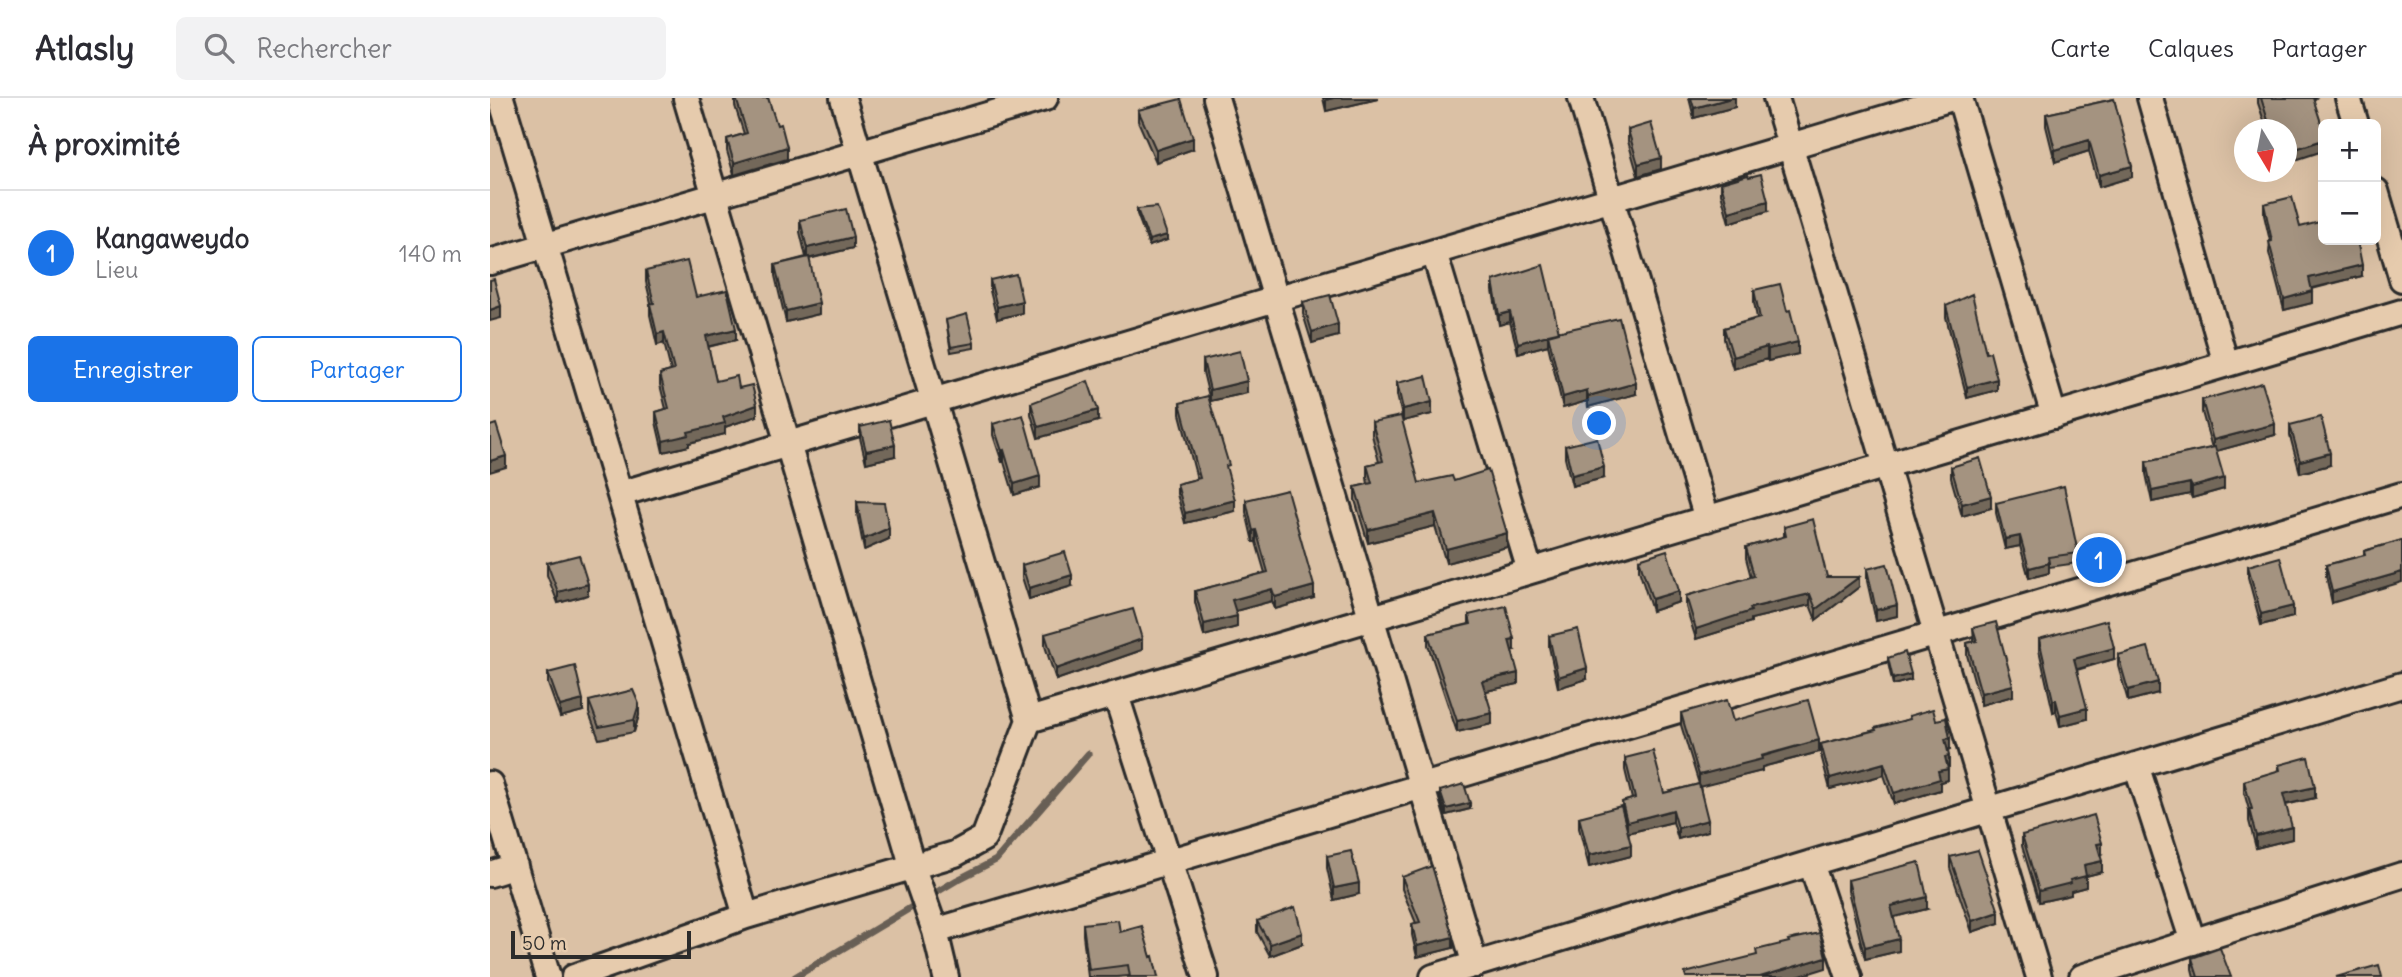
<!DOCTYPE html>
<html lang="fr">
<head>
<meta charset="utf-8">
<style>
	:root { --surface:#fff; --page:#f2f2f3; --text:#2b2b33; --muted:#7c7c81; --line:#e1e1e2; --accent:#1a73e8 }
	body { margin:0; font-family:Delius,sans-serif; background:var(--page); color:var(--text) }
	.controls { position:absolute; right:21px; top:21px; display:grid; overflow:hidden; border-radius:10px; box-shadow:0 7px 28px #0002 }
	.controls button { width:63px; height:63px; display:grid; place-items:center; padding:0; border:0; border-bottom:2px solid var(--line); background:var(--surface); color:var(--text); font:35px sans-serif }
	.compass { position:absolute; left:1744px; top:21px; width:63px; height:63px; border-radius:50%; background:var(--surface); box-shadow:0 7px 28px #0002; rotate:170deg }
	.scale { position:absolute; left:21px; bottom:18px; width:180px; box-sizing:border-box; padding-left:7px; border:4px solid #2b2b2b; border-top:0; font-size:19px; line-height:24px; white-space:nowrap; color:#2b2b2b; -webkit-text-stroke:5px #e6cbad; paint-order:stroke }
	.you { position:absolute; left:1110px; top:326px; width:24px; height:24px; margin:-18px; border:5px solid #fff; border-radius:50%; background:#1a73e8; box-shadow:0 0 0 10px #1a73e833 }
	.badge { display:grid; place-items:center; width:46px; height:46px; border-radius:50%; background:var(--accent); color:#fff; font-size:23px; font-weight:700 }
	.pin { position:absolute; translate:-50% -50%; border:4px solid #fff; box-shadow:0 2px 7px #0006 }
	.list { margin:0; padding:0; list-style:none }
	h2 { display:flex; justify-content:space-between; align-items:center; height:91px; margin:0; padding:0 28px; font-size:30px }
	h2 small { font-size:23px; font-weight:400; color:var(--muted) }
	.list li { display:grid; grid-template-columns:46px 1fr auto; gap:21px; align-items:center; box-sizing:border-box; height:126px; padding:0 28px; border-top:2px solid var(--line) }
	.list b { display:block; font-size:26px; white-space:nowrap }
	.list p { margin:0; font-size:23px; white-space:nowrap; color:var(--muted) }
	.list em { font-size:23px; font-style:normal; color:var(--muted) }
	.actions { display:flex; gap:14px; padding:21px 28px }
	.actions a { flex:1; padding:16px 0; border:2px solid var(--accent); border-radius:10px; text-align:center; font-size:24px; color:var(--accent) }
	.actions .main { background:var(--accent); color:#fff }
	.icon { flex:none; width:38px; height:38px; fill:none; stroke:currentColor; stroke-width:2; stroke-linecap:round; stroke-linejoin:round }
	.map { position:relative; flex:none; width:1912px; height:879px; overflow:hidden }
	header { display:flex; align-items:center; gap:42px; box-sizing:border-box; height:98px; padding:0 35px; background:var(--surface); border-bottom:2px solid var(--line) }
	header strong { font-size:33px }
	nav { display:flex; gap:38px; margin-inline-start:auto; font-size:24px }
	.search { width:490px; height:63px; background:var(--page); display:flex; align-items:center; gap:18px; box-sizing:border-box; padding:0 24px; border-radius:10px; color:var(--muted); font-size:26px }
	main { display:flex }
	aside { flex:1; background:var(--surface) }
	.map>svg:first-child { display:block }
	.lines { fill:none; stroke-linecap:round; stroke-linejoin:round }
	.stream { stroke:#685f55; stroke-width:7 }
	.minor-casing { stroke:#2b2b2b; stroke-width:30 }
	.minor { stroke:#e6cbad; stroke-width:24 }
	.wall { fill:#8d7e6e; stroke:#2b2b2b; stroke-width:2 }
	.shaded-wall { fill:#73675a; stroke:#2b2b2b; stroke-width:2 }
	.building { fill:#a49380; stroke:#2b2b2b; stroke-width:2 }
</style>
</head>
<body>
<header>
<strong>Atlasly</strong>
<div class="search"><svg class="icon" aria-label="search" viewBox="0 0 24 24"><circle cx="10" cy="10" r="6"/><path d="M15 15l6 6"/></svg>Rechercher</div>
<nav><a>Carte</a><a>Calques</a><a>Partager</a></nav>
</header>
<main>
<aside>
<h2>À proximité<small></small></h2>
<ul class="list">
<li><span class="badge">1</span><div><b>Kangaweydo</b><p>Lieu</p></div><em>140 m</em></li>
</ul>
<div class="actions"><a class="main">Enregistrer</a><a>Partager</a></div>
</aside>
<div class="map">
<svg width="1912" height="879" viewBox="0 0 1912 879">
	<rect width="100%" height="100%" fill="#dbc1a5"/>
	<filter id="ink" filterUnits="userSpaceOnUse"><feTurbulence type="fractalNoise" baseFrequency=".0143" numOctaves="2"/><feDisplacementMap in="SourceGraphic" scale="14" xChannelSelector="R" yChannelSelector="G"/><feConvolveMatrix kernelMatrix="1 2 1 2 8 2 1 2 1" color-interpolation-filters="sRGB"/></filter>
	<g filter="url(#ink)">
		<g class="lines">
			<path class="stream" d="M305,879L467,782L506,762L598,656"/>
			<defs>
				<path id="minor" d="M11,0L256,818
					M196,0L423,770L445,833L456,879
					M726,0L985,867
					M1091,0L1217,421
					M1286,0L1549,879
					M1470,0L1564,318
					M1660,0L1736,266
					M1858,0L1866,26
					M1886,93L1912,181
					M944,154L1040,473
					M0,164L555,0
					M130,396L1462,0
					M626,597L716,879
					M539,622L1912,214
					M1646,667L1703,844
					M0,686L58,879
					M1321,765L1359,879
					M0,776L25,768
					M445,833L1912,397
					M84,879L256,818L465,756L494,740L539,622L353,0
					M943,879L1912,587
					M1592,879L1912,777"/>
			</defs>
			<use href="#minor" class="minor-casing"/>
			<use href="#minor" class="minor"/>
		</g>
		<path class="wall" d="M245,0H278L297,61L244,77L237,53V41L254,36L245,8Z
			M833,0H888V1L836,13Z
			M1199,0H1245V9L1204,20Z
			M1768,0H1826L1796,32H1777L1768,5Z
			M1624,1L1642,79L1609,89L1599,53L1565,64L1556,28V16Z
			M648,12L703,51L666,64L648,23Z
			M1138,32L1171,71L1148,78L1138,43Z
			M1231,85L1278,113L1239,125L1231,95Z
			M1774,106L1810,129L1872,178L1822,191V205L1794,212L1779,155L1780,143L1774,117Z
			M647,111L677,142L659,148L647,116Z
			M310,122L363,150L319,161L329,216L296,224L285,178V167L316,159L310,134Z
			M156,173L206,199L246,242L218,249L226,283L249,290L267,318L235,329V336L199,345V348L173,354L166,324V314L176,311L170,287V276L181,273L174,245L167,247L160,217V206L161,205L156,184Z
			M500,182L532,215L507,221L500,193Z
			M1003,183L1069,234L1146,296L1098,309L1097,303L1073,310L1058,247L1028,255L1020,224L1009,227L1003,193Z
			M1264,192L1308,256L1278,263L1277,261L1243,271L1234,241V230L1267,220L1264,204Z
			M813,204L848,238L822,245L813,216Z
			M1456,208L1496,255L1507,292L1477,300L1456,219Z
			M456,222L484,245V250L461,254Z
			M713,262L757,295L720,303L713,274Z
			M907,285L942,316L913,323L907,297Z
			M1712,302L1785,337L1726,353L1734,391L1702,400L1700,396L1662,404L1656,376V364L1722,350L1712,314Z
			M541,305L608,323L548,340L541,316Z
			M690,305L745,413L695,425L687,396V386L707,381L690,316Z
			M882,324L929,385L964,383L1017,449L956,465L945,428L878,445L865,402V389L878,386L877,380V367L889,364L882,337Z
			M503,326L550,389L524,397L514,364H512L503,337Z
			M1800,327L1840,367L1810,375L1800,338Z
			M370,329L405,358L376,365L370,340Z
			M1075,348L1114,380L1082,388L1075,360Z
			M1461,369L1501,410L1472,418L1461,380Z
			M756,402L824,500L785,511L782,503L745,513L747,529L714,538L705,504V493L775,475L766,444H763L756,414Z
			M367,404L399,441L374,452L367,416Z
			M1506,405L1588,455V465L1559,469V475L1539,480L1530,448L1515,451L1506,415Z
			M1294,429L1337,479L1369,489L1326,522L1320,507L1261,521V524L1206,541L1196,509V498L1261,479L1256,460V449L1294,439Z
			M1912,442L1842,505L1836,478V467L1874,457V453Z
			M1149,461L1189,504L1162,513L1149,472Z
			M57,465L98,497L68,505L57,477Z
			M532,467L582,488L539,501L532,479Z
			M1758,468L1803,519L1771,527L1758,479Z
			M1377,471L1407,518L1386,523L1377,483Z
			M979,517L1024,552H1022L1028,586L996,593L1002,626L967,634L938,547V536L979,526Z
			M1483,530L1523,598L1491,607L1477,557V545L1484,543Z
			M555,536L652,552L566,582L555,548Z
			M1059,538L1097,581L1068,590L1059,549Z
			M1549,541L1624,561L1587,572L1597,621L1570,628L1566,613L1563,614L1549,552Z
			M1628,557L1668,595L1638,603L1628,568Z
			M1398,560L1421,582L1403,587L1398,565Z
			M58,575L93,613L70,619L58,586Z
			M99,603L149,617L144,634L109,641L99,615Z
			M1191,615L1243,623L1329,654L1272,669V673L1210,688L1218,733L1188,741L1183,724L1138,735L1141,758L1099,769L1089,730V719L1132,711V704L1142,701L1135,672V660L1174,695L1209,686L1191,627Z
			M1419,618L1446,622L1460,651L1458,652L1459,669H1457L1458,682L1450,684V692L1404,706L1394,677L1340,691L1331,657V646L1385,632L1419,621Z
			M1789,667L1825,700L1796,707L1802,741L1766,750L1759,723V712L1754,694V683L1789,673Z
			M950,693L980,711L956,717L950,698Z
			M1532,737L1612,756L1610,757L1612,774L1596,778V789L1581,793V797L1549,804L1532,748Z
			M837,758L869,796L844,802L837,770Z
			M1460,759L1509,825L1482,834L1460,770Z
			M912,779L963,850L927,859L922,837V826L926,825L912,791Z
			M1358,782L1437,811L1403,819L1409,853L1375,861L1358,793Z
			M767,823L812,846L780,858L767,834Z
			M593,826L630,834L661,859L668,879H638V878L627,879H598L593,837Z
			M1702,860L1741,879H1704L1702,871Z"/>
		<path class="shaded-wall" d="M844,0H888V1L836,13V2Z
			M1241,0H1245V9L1204,20V10Z
			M703,40V51L666,64V52Z
			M1599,42V53L1565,64V52Z
			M1833,42V53L1796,65V54Z
			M297,49V61L244,77V65Z
			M1171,60V71L1148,78V66Z
			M1642,68V79L1609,89V77Z
			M1278,103V113L1239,125V114Z
			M677,137V142L659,148V142Z
			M363,139V150L317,161V150Z
			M1872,167V178L1819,191V180Z
			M1822,193V205L1794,212V201Z
			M532,203V215L507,221V209Z
			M329,205V216L296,224V213Z
			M11,208V220L0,223V212Z
			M1020,214V224L1009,227V217Z
			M848,226V238L822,245V234Z
			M246,231V242L216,249V238Z
			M174,234V245L167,247V236Z
			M1058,237V247L1028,255V245Z
			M1308,244V256L1278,263V251Z
			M1277,249V261L1243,271V259Z
			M1507,281V292L1477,300V289Z
			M757,283V295L720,303V292Z
			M1146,285V296L1098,309V298Z
			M1097,292V303L1073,310V299Z
			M942,304V316L913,323V311Z
			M267,307V318L235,329V336L199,345V348L173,354V343L233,319Z
			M608,312V323L548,340V329Z
			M1785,326V337L1723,354V342Z
			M405,347V358L376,365V353Z
			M514,352V364H512V353Z
			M1840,355V367L1810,375V363Z
			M16,358V369L0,374V363Z
			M1114,369V380L1082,388V377Z
			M550,378V389L524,397V386Z
			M1734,380V391L1702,400V389Z
			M1700,385V396L1662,404V393Z
			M1501,398V410L1472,418V406Z
			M745,402V413L695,425V415Z
			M945,415V428L878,445V432Z
			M399,430V441L374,452V441Z
			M766,432V444H763V433Z
			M1017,435V449L956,465V451Z
			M1530,438V448L1515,451V441Z
			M1559,465V475L1539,480V470Z
			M1912,474V484L1842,505V494Z
			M582,477V488L539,501V490Z
			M1369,479V489L1326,522V511Z
			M98,486V497L68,505V494Z
			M824,488V500L785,511V499Z
			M782,491V503L742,514V502Z
			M1189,493V504L1162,513V501Z
			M1320,496V507L1261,521V524L1206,541V531L1260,510Z
			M1407,507V518L1386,523V512Z
			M1803,508V519L1771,527V516Z
			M747,518V529L714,538V526Z
			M652,541V552L566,582V571Z
			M1024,541V552L1019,553V542Z
			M1624,550V561L1584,572V561Z
			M1097,570V581L1068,590V579Z
			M1028,575V586L992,594V583Z
			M1421,576V582L1403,587V581Z
			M1668,584V595L1638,603V592Z
			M1523,587V598L1491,607V595Z
			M93,602V613L70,619V608Z
			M1563,602H1566V613L1563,614Z
			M149,606V617L144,634V622Z
			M1597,610V621L1570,628V617Z
			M1002,615V626L967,634V623Z
			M1460,640V651L1455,652V641Z
			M1329,642V654L1272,669V673L1209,689V677Z
			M1459,658V669L1455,670V659Z
			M1394,665V677L1340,691V680Z
			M1458,671V682L1450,684V692L1404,706V695L1448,673Z
			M1825,689V700L1793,707V696Z
			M980,705V711L956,717V711Z
			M1183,712V724L1137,735V724Z
			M1218,722V733L1188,741V730Z
			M1802,729V741L1766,750V738Z
			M1612,745V756L1607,758V746Z
			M1141,747V758L1099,769V757Z
			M1612,763V774L1596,778V789L1581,793V797L1549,804V793L1580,782L1594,767Z
			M869,785V796L844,802V790Z
			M1437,799V811L1401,820V808Z
			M1509,814V825L1482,834V823Z
			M812,835V846L780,858V846Z
			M963,839V850L927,859V848Z
			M1409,841V853L1375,861V849Z
			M1336,859V870L1307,879H1270Z"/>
		<path class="building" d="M246,0H278L287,27L291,26L297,49L244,65L237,41L257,35Z
			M1201,0H1241L1204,10Z
			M1771,0H1823L1833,31V42L1796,54V32H1781Z
			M691,1L703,40L666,52L648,12Z
			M1624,1L1642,68L1609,77L1599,42L1565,52L1556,16Z
			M1161,25L1171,60L1148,66L1138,32Z
			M1271,76L1278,103L1239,114L1231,85L1258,77L1259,79Z
			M1802,99L1810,129L1833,123V142H1867L1872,167L1819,180L1822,193L1794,201L1779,144L1782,143L1774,106Z
			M667,109L677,137L659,142L647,111Z
			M356,111L363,139L317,150L310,122Z
			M319,159L329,205L296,213L285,167Z
			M197,163L206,199L237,192L246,231L216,238L226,283L247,278L249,290L262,287L267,307L233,319L235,325L198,334L199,337L173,343L166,314L179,310L170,276L184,272L174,234L167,236L160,206L164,205L156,173Z
			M1053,167L1069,234L1028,245L1020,214L1009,217L1003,183Z
			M526,176L532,203L507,209L500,182Z
			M4,181L11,208L0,212V182Z
			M1290,186L1297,213L1300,212L1308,244L1278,251L1277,249L1243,259L1234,230L1270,220L1264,192Z
			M1482,196L1496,255L1500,254L1507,281L1477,289L1456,208Z
			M840,197L848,226L822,234L813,204Z
			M477,216L484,245L461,249L456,222Z
			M1129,220L1146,285L1098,298L1097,292L1073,299L1058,236Z
			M750,253L757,283L720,292L713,262Z
			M936,278L942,304L913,311L907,285Z
			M598,283L608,312L548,329L541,305Z
			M1772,285L1785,326L1723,342L1712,302Z
			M718,298L739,367L736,368L745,402L695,415L687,386L710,380L690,305Z
			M533,317L550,378L524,386L514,352L512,353L503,326Z
			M911,318L929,385L962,378L964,383L998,372L1017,435L956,451L945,415L878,432L865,389L882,385L877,367L893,363L882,324Z
			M1831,319L1840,355L1810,363L1800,327Z
			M399,322L405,347L376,353L370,329Z
			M6,326L16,358L0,363V328Z
			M1107,340L1114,369L1082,377L1075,348Z
			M1725,349L1734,380L1702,389L1700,385L1662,393L1656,364Z
			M1490,360L1501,398L1472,406L1461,369Z
			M1574,388L1588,455L1558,459L1559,465L1539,470L1530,438L1515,441L1506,405Z
			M797,392L824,488L785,499L782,491L742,502L747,518L714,526L705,493L778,474L766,432L763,433L756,402Z
			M367,404L394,405L399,430L374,441Z
			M1323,421L1337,479H1369L1326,511L1320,496L1260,510L1261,513L1206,531L1196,498L1264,478L1256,449L1296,438L1294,429Z
			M1912,442V474L1842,494L1836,467L1875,457L1874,453Z
			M1177,452L1189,493L1162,501L1149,461Z
			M575,454L582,477L539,490L532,467Z
			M89,457L98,486L68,494L57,465Z
			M1790,459L1803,508L1771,516L1758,468Z
			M1397,466L1407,507L1386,512L1377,471Z
			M1016,508L1024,541L1019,542L1028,575L992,583L1002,615L967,623L938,536L981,526L979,517Z
			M643,511L652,541L566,571L555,536Z
			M1617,522L1624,550L1584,561L1597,610L1570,617L1566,602H1563L1549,541Z
			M1506,524L1523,587L1491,595L1477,545L1487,543L1483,530Z
			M1088,531L1097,570L1068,579L1059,538Z
			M1658,549L1668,584L1638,592L1628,557Z
			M1415,554L1421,576L1403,581L1398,560Z
			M85,568L93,602L70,608L58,575Z
			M143,592L149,606L144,622L109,629L99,603Z
			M1237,602L1243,623L1318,602L1329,642L1271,658L1272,661L1209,677L1191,615Z
			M1443,611L1446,622L1456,620L1460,640L1455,641L1459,658L1455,659L1458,671L1448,673L1450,681L1404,695L1394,665L1340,680L1331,646L1386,632L1385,630L1420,621L1419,618Z
			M1163,653L1174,695L1209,686L1218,722L1188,730L1183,712L1137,724L1132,704L1145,700L1135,660Z
			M1818,659L1825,689L1793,696L1802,729L1766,738L1759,711H1762L1754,683L1790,672L1789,667Z
			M974,686L980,705L956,711L950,693Z
			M1131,708L1141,747L1099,757L1089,719Z
			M1604,717L1612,745L1607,746L1612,763L1594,767L1596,778L1580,782L1581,785L1549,793L1532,737Z
			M1488,752L1509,814L1482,823L1460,759Z
			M861,753L869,785L844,790L837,758Z
			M1429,764L1437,799L1401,808L1409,841L1375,849L1358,782Z
			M942,768L963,839L927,848L922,826L930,824L912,779Z
			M805,809L812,835L780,846L767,823Z
			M628,822L630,834L652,828L661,859L663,858L668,879H640L638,867L599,872L593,826Z
			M1330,835L1336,859L1270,879H1196L1195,875L1267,857L1266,852L1299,844L1298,842Z
			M1730,850L1741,879H1708L1702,860Z
			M1889,867L1892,879H1846Z"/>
	</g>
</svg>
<div class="controls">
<button>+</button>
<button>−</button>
</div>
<svg class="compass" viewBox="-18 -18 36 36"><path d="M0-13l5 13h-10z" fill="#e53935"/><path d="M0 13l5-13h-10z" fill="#7c7c81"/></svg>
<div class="scale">50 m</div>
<div class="you"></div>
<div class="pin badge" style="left:1609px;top:462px">1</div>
</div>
</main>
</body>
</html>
